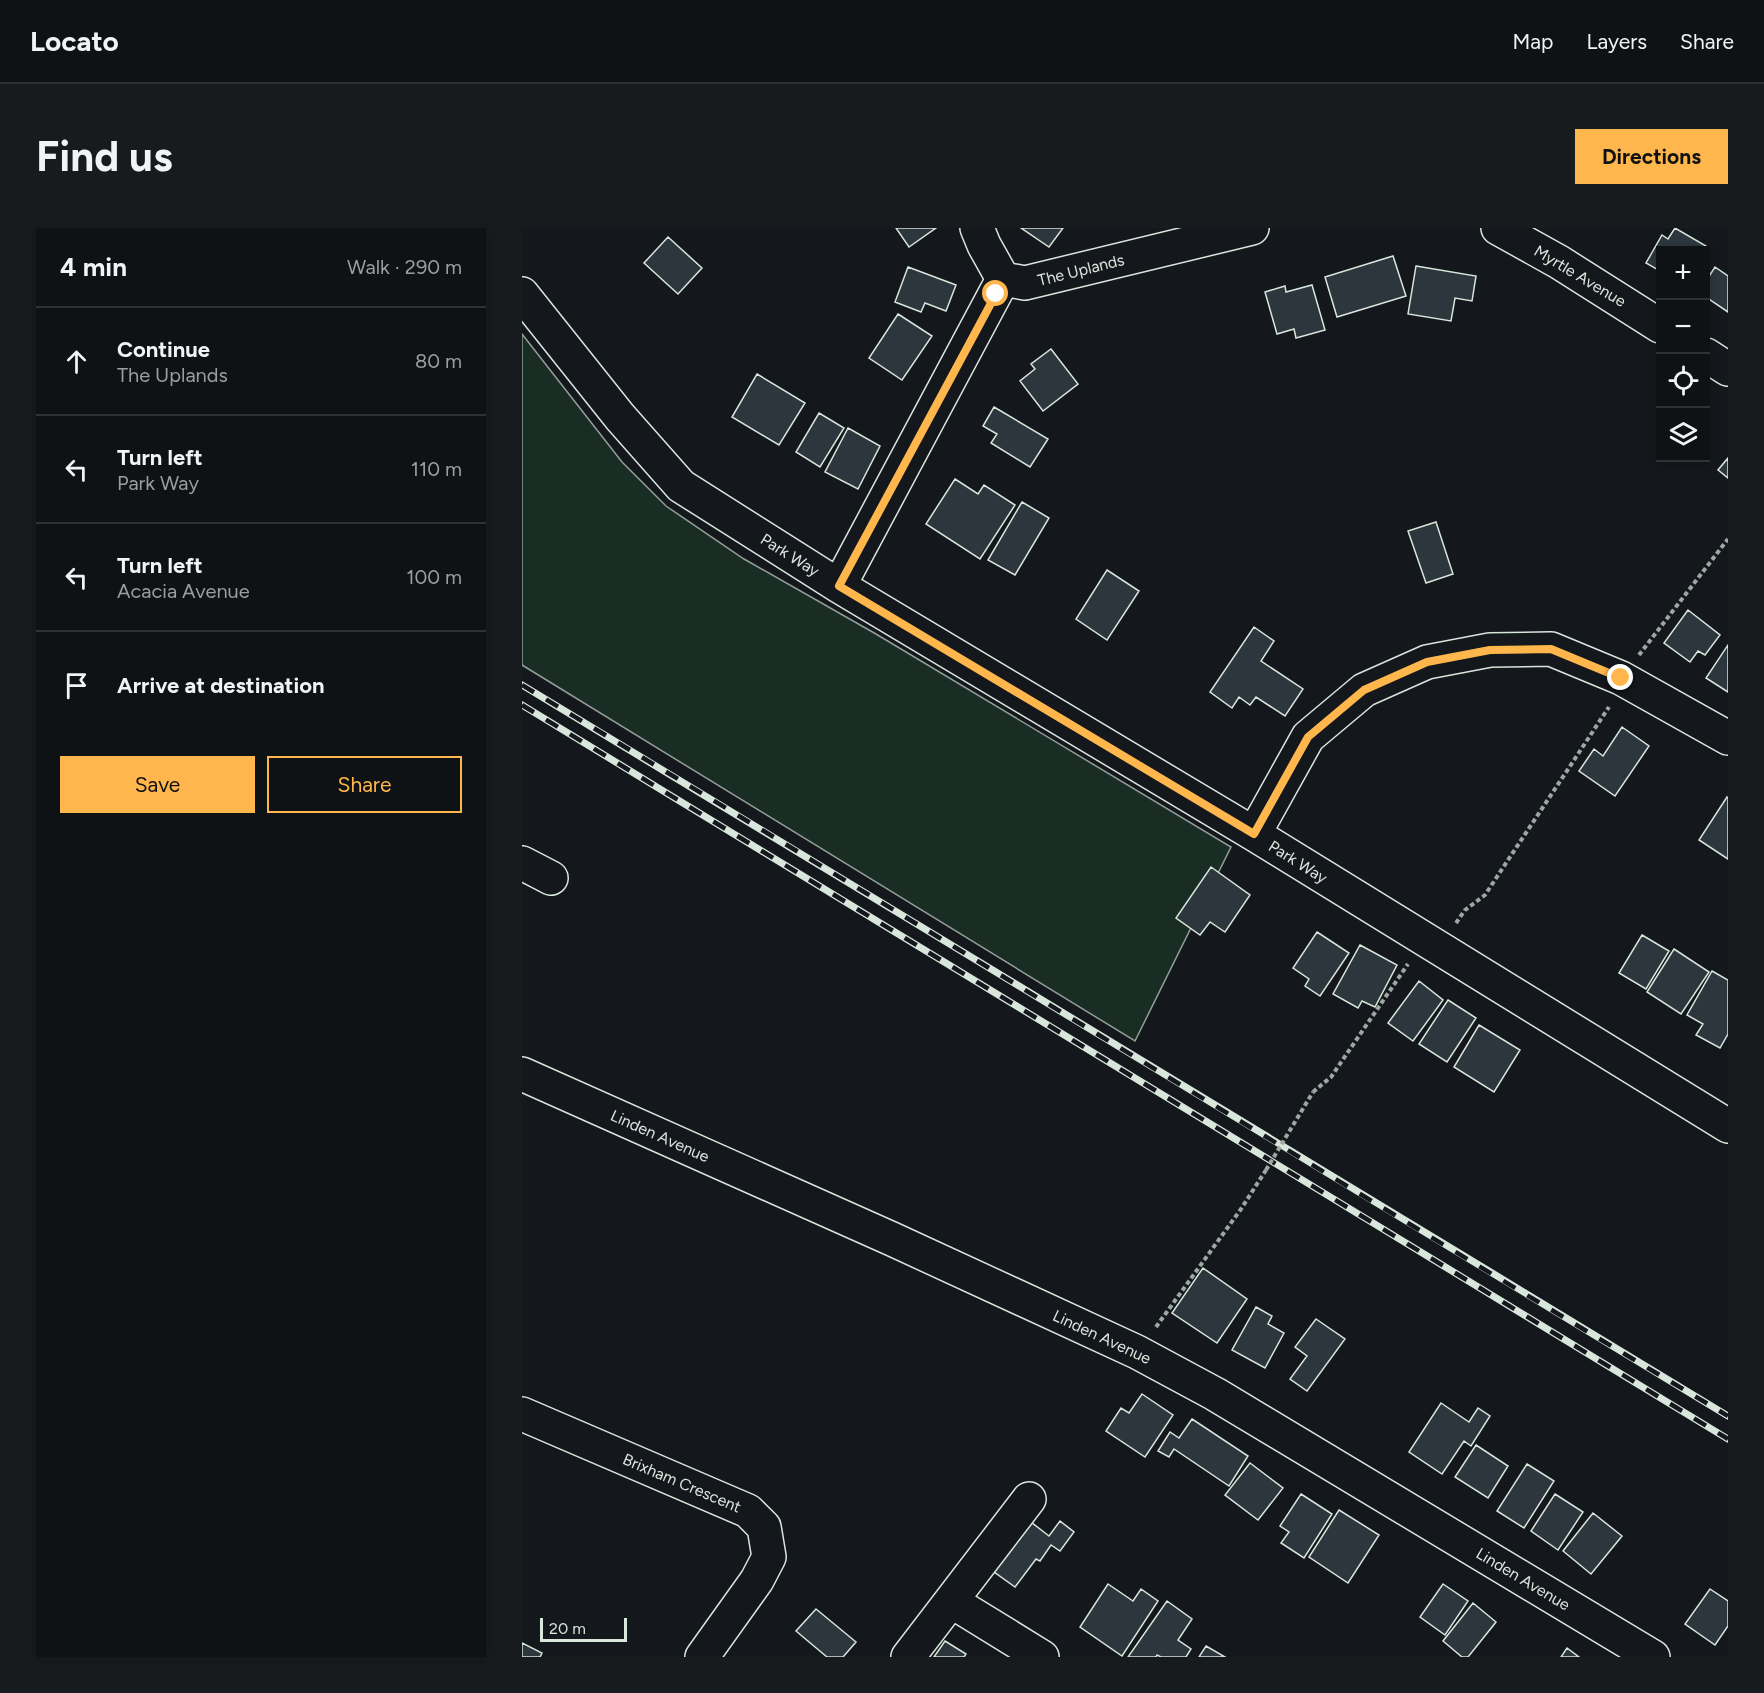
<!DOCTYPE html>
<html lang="en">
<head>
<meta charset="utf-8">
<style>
	:root { --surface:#0f1215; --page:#181b1e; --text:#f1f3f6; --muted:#9b9ea0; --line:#2f3234; --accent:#ffb74d }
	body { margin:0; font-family:Figtree,sans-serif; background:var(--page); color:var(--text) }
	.controls { position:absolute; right:18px; top:18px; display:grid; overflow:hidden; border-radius:0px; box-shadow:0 3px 9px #0003 }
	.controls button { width:54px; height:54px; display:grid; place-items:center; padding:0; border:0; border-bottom:2px solid var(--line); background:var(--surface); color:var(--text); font:30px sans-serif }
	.scale { position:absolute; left:18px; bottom:15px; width:87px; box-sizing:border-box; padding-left:6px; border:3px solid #d8e6dc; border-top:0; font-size:16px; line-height:21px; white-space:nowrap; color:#d8e6dc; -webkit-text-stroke:4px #14181c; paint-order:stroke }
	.stop { position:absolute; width:18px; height:18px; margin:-14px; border:4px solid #ffb74d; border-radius:50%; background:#fff }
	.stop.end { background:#ffb74d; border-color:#fff; box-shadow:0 2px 6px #0008 }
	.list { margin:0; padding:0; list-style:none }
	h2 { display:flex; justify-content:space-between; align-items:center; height:78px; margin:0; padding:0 24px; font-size:26px }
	h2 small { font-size:20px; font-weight:400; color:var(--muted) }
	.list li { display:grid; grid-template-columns:39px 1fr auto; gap:18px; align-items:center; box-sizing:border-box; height:108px; padding:0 24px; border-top:2px solid var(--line) }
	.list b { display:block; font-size:22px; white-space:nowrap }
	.list p { margin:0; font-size:20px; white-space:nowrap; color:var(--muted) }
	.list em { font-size:20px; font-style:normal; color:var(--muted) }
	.actions { display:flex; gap:12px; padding:18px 24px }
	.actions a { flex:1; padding:14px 0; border:2px solid var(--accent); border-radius:0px; text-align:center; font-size:21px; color:var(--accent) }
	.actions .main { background:var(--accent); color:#111 }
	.icon { flex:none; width:33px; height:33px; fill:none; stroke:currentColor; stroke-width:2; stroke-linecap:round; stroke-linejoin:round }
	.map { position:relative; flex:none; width:1206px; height:1429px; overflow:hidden; border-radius:0px }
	header { display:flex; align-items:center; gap:36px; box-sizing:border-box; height:84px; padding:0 30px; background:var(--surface); border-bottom:2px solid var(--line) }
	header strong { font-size:28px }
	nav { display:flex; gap:33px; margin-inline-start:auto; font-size:21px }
	.intro { display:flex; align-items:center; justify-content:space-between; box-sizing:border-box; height:144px; padding:0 36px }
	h1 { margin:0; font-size:42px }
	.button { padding:15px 27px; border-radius:0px; background:var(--accent); color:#111; font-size:21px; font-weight:700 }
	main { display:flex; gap:36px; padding:0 36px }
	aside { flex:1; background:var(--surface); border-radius:0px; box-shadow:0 3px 9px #0003 }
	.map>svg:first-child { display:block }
	.green { fill:#1a2d24; stroke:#939e99; stroke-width:1.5 }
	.building { fill:#2c363c; stroke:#d8e6dc; stroke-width:1.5 }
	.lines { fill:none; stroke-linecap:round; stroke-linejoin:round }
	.minor-casing { stroke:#d8e6dc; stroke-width:36 }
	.path { stroke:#9da8a2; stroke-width:4; stroke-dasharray:4.5 3; stroke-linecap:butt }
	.minor { stroke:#14181c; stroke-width:33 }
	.rail-casing { stroke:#d8e6dc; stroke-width:7 }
	.rail { stroke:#14181c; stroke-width:4.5; stroke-dasharray:14; stroke-linecap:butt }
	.path-bridge { stroke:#9da8a2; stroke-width:4; stroke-dasharray:4.5 3; stroke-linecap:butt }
	.route { stroke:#ffb74d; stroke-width:8 }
	.labels { text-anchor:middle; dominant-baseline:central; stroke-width:4.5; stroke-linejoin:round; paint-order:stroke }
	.street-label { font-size:16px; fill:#d8e6dc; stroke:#14181c }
</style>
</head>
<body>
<header>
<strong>Locato</strong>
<nav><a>Map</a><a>Layers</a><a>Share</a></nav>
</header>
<div class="intro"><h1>Find us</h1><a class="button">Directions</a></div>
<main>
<aside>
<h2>4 min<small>Walk · 290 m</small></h2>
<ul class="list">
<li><svg class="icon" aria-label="ahead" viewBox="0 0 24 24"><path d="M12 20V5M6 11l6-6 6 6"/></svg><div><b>Continue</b><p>The Uplands</p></div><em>80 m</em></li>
<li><svg class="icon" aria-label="left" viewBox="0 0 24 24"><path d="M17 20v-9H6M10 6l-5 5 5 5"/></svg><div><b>Turn left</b><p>Park Way</p></div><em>110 m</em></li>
<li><svg class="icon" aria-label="left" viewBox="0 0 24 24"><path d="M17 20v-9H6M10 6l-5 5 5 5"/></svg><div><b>Turn left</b><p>Acacia Avenue</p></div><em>100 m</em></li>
<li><svg class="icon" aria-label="arrive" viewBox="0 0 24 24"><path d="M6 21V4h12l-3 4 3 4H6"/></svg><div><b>Arrive at destination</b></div></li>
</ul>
<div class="actions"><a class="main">Save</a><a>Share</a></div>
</aside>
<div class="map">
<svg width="1206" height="1429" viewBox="0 0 1206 1429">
	<rect width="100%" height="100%" fill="#14181c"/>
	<path class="green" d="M0,106L100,234L144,278L222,331L354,406L709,619L613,813L0,437Z"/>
	<path class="building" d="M374,0H414L387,19Z
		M499,0H541L527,19Z
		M1153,0L1184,18L1182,22H1138V43L1124,35L1140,7L1146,11Z
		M146,9L180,40L156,66L122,35Z
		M871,28L884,68L815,89L803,49Z
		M894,38L954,48L950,73L933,70L929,93L886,86Z
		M386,39L434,57L424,83L403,75L399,84L373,74Z
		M1193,39L1206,48V84L1184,69V53Z
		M790,57L803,102L774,110L772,101L755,106L743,64L763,58L764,64Z
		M376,86L410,108L380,152L347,130Z
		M529,121L556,156L521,183L498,153L513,141L509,136Z
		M235,146L283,175L257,217L210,189Z
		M472,179L526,211L508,239L469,215L475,206L461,198Z
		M297,185L322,200L298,239L274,224Z
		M326,200L358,218L336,261L303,244Z
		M1206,230V250L1196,242Z
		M433,251L456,266L462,257L493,277L458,331L404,296Z
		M500,274L527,290L493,347L466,332Z
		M914,294L931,346L904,355L886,303Z
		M585,342L617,363L585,412L554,391Z
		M1166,382L1198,407L1183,427L1176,423L1168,434L1142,415Z
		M732,399L752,413L739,433L781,461L763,488L734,469L728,477L717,469L710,480L688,464Z
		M1206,417V464L1184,450Z
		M1100,499L1127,518L1093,568L1057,543L1072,521L1081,528Z
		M1205,569L1206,570V631L1177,612Z
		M689,639L728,667L703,704L688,694L678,707L654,690Z
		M795,704L827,725L798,768L783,758L787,751L771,740Z
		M1120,707L1147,723L1124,761L1097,745Z
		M838,717L875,737L853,779L840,773L836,780L811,766Z
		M1152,721L1187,744L1159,786L1125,764Z
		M1190,743L1206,752V806L1198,820L1174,807L1181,796L1165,787Z
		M897,753L921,772L891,813L866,795Z
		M926,772L954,790L925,834L897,816Z
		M957,797L998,822L972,864L932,839Z
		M681,1040L725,1071L695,1115L650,1085Z
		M734,1079L750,1088L746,1096L762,1105L743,1140L710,1122Z
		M794,1091L823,1111L785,1163L768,1151L785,1128L773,1119Z
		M620,1166L651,1187L623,1229L584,1203L599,1180L607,1185Z
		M919,1175L947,1194L956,1180L968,1188L949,1218L942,1213L920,1246L887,1224Z
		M670,1191L726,1228L707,1258L652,1221L647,1229L636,1223L648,1204L657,1210Z
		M954,1217L986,1238L966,1270L933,1249Z
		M728,1235L761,1260L736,1292L703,1267Z
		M1005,1236L1032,1253L1002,1300L975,1283Z
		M779,1266L810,1286L782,1330L759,1315L767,1304L758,1298Z
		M1033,1266L1061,1284L1036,1322L1009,1303Z
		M817,1282L857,1307L826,1355L787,1329Z
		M1071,1285L1100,1308L1069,1346L1041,1323Z
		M505,1291L527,1308L538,1293L552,1304L538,1323L529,1317L518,1333L514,1331L493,1359L468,1341Z
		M586,1356L611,1373L619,1361L636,1373L600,1428L558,1399Z
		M921,1356L946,1373L923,1407L898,1389Z
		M1188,1361L1206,1373V1398L1193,1417L1163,1396Z
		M645,1373L670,1391L656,1412L669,1421L664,1429H639L635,1427L634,1429H606Z
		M951,1375L974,1394L946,1429H940L921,1413Z
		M294,1381L334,1414L321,1429H305L274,1403Z
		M423,1413L444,1426L442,1429H412Z
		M0,1415L20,1425L18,1429H0Z
		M684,1418L703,1429H677Z
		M1045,1420L1057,1429H1039Z"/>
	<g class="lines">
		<defs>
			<path id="minor" d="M455,0L462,17L481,51
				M976,0L1037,34L1138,98
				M481,51L503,55L730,0
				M0,66L98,189L159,258L317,358L732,606L1206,898
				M1184,127L1206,141
				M317,358L481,51
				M732,606L786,509L842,462L905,434L968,422L1029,421L1099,450L1206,510
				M0,635L29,650
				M0,846L370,1011L615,1124L693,1166L1131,1429
				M0,1186L226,1283L242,1299L247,1329L235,1352L180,1429
				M429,1373L520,1429
				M386,1429L507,1271"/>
		</defs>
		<use href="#minor" class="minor-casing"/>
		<path class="path" d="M1117,427L1206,311
			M934,695L943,682L963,667L1087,479
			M791,864L809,849L886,736
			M634,1099L719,981L744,942"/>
		<use href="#minor" class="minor"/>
		<defs>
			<path id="rail" d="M0,457C403,699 803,947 1206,1188
				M0,477L1206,1211"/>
		</defs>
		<use href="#rail" class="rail-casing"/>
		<use href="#rail" class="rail"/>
		<path class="path-bridge" d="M744,942L791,864"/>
	</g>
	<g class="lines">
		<path class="route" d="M474,66L317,358L732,606L786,509L842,462L905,434L968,422L1029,421L1099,450"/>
	</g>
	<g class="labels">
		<g class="street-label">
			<text transform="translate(559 42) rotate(-14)">The Uplands</text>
			<text transform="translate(1058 48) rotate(31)">Myrtle Avenue</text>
			<text transform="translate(268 327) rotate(32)">Park Way</text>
			<text transform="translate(776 634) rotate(32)">Park Way</text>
			<text transform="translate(138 908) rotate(24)">Linden Avenue</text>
			<text transform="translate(580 1109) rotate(25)">Linden Avenue</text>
			<text transform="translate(160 1255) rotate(23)">Brixham Crescent</text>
			<text transform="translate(1001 1351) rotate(31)">Linden Avenue</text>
		</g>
	</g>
</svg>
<div class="controls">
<button>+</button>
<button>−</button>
<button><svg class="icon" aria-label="locate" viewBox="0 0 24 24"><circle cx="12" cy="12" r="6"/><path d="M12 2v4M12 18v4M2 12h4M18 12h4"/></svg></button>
<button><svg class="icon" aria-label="layers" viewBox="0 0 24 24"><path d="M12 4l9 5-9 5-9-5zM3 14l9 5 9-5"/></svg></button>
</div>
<div class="scale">20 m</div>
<div class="stop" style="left:474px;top:66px"></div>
<div class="stop end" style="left:1099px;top:450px"></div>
</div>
</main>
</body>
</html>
